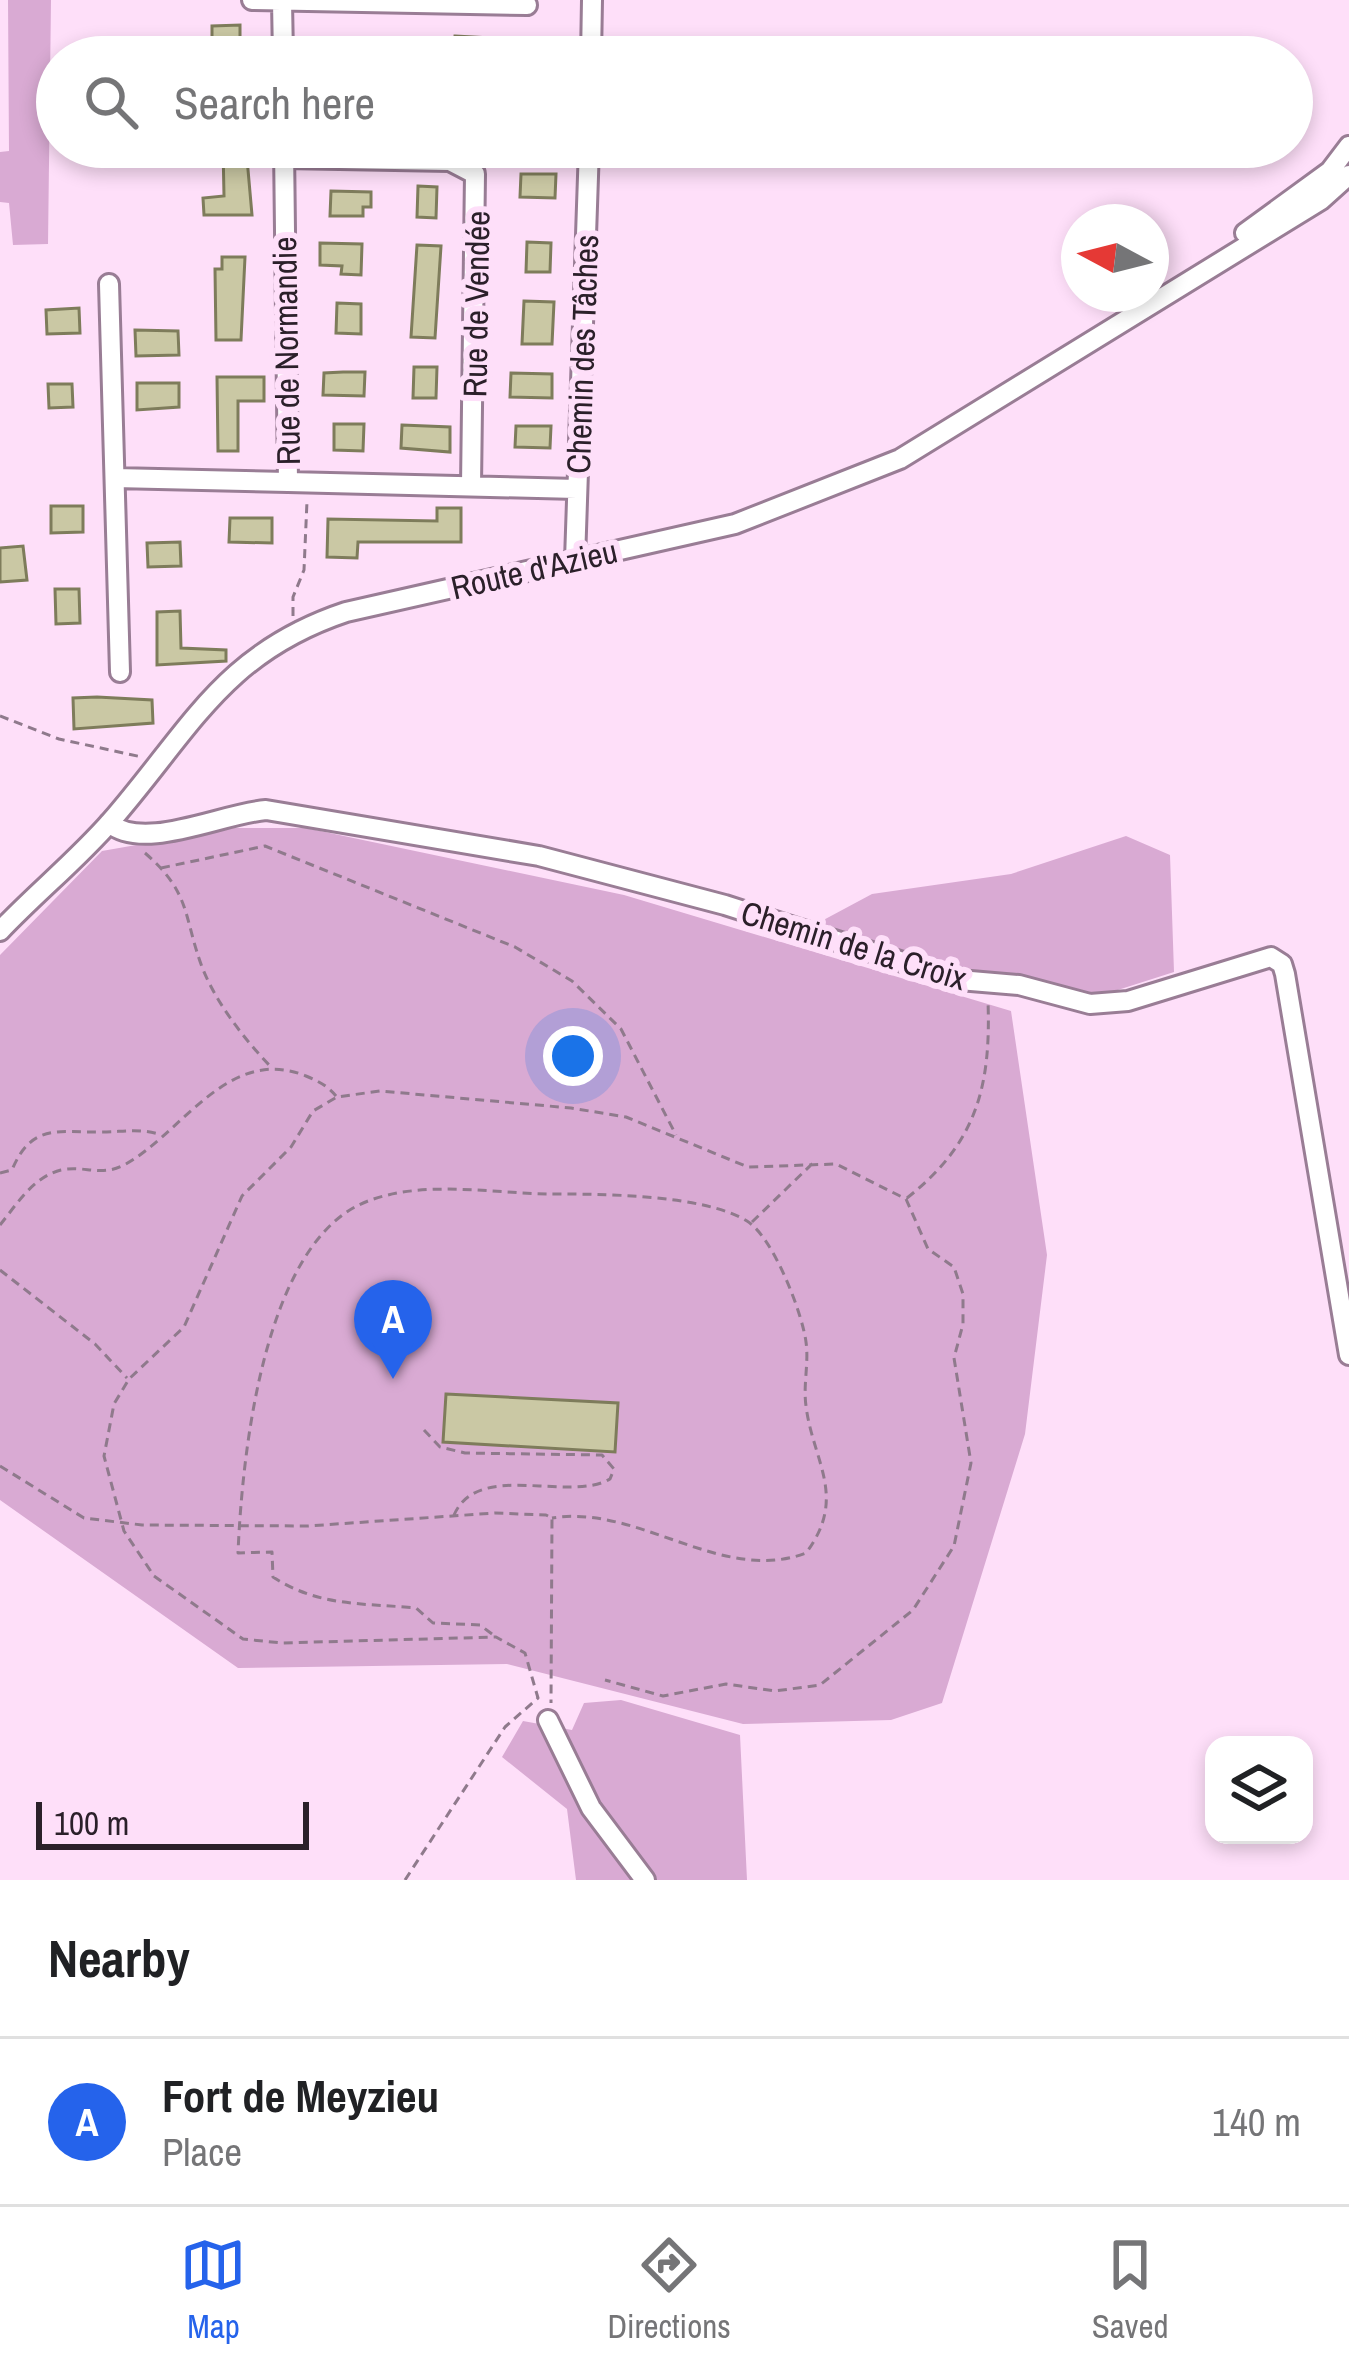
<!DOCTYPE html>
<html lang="en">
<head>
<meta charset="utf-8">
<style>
	:root { --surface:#fff; --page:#f6f6f6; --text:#202124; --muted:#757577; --line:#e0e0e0; --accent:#2563eb }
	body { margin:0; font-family:"Archivo Narrow",sans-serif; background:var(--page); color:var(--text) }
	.controls { position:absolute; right:36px; bottom:36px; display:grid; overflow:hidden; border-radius:24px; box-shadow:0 6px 18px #0003 }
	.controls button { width:108px; height:108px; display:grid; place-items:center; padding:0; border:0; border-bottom:3px solid var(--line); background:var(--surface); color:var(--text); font:60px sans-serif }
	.compass { position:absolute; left:1061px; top:204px; width:108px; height:108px; border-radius:50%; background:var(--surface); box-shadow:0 6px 18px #0003; rotate:277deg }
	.scale { position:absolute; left:36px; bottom:30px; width:273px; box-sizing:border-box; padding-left:12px; border:6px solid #2b202a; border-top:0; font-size:33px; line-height:42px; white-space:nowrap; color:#2b202a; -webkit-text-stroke:9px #fedff9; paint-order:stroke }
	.you { position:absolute; left:573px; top:1056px; width:42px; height:42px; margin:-30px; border:9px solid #fff; border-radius:50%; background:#1a73e8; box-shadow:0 0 0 18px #1a73e833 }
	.badge { display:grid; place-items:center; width:78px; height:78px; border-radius:50%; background:var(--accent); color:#fff; font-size:39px; font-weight:700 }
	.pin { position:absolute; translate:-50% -99px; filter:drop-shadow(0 3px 6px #0008) }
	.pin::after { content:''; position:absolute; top:63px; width:42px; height:36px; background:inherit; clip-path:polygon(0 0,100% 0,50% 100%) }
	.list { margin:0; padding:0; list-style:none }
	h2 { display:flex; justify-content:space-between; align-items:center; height:156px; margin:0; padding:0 48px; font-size:51px }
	h2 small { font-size:39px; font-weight:400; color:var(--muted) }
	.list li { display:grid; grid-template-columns:78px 1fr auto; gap:36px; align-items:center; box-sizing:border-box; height:168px; padding:0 48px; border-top:3px solid var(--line) }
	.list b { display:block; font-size:45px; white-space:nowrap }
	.list p { margin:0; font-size:39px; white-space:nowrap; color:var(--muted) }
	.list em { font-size:39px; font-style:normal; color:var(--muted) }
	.icon { flex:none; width:66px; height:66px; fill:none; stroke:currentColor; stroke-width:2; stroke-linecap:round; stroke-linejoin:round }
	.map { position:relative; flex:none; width:1349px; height:1880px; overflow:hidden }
	.search { position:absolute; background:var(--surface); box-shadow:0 6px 18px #0003; left:36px; right:36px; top:36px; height:132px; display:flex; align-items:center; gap:30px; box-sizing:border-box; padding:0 42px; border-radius:66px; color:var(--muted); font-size:45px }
	.sheet { height:324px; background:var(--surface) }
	nav { display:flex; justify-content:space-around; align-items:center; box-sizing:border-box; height:168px; border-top:3px solid var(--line); background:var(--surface); font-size:33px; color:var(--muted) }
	nav a { display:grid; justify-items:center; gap:6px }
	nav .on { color:var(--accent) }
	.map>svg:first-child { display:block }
	.green { fill:#d9aad3 }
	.building { fill:#cac8a4; stroke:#7e7c5b; stroke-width:3 }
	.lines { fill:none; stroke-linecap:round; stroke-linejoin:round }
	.minor-casing { stroke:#997d95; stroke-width:24 }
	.path { stroke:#8f7a8c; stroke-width:3; stroke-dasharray:9 6; stroke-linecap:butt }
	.minor { stroke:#fff; stroke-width:18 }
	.labels { text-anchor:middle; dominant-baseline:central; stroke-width:12; stroke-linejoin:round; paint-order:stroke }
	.street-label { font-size:33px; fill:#2b202a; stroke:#fedff9 }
</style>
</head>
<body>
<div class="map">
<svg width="1349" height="1880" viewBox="0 0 1349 1880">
	<rect width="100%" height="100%" fill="#fedff9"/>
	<path class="green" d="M8,0H51L48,244L13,245L9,203L0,202V152L9,151Z
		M233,828H306L624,895L1011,1011L1047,1255L1025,1434L942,1703L891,1720L743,1724L507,1664L238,1668L0,1500V955L102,851Z
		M1126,836L1170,855L1174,972L1099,996L1019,975L959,970L816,924L872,894L1011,874Z
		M621,1700L740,1735L747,1880H576L567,1809L502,1757L523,1721L572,1730L584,1703Z"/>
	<path class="building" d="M240,25V46L212,47V26Z
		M455,36L490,38V57H454Z
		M381,39H422V57H381Z
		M223,147H246L252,215H204L203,198L224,196Z
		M521,174H556L555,198L520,197Z
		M418,186L437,187L436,218L417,217Z
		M331,191L371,192V207H363V216H330Z
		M527,242L551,243L550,272H526Z
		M320,243L362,244L361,275L341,274L342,266L320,265Z
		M417,245L441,246L435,338L411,337Z
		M222,257H245L241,340H216L215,269H222Z
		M524,301L554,302L552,344H522Z
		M337,303L361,304V334L336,333Z
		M79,308L80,333L47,334L46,310Z
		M135,330L178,331L179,355L136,356Z
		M414,367H437L436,398H413Z
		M343,372H365L364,396L323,395L324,373Z
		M511,373L552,374V398L510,397Z
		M217,377H264V401H238V451H218Z
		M137,383H179V407L137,410Z
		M48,384H72L73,407L49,408Z
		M334,424H364L363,451L334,450Z
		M402,425L450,427V452L401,448Z
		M516,426H551L550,448L515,447Z
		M51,506H83V532L51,533Z
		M437,508H461V542H358L357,558L327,557L328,519L437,521Z
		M230,518H272V543L229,542Z
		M180,542L181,566L148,567L147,543Z
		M23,546L27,580L0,582V548Z
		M55,589H79L80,623L56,624Z
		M180,611L181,648L226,650V661L157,665V612Z
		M97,697L152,700L153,723L74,729L73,698Z
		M446,1394L618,1403L615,1452L443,1442Z"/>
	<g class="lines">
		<defs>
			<path id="minor" d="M252,0L527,5
				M282,1L283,57
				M591,57L592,0
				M284,147L288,482L577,489
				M284,158L450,161L475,174L471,486
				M1245,233L1330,171L1349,146
				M109,284L120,672
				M115,478L288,482
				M575,560L589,147
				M109,823C144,852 220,814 266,810L539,856L725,905L959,980L1019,985L1090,1004L1128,1001L1271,957L1282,964L1285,974L1349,1355
				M0,931C36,893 77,860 111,821C191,729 223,653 346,612L735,524L900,459L1321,200L1349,175
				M548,1720L591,1808L645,1880"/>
		</defs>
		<use href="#minor" class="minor-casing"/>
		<path class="path" d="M293,616V597L304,570L307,501
			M0,716L59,739L142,757
			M145,853C191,893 183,915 202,967C216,1003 245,1040 271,1067
			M161,868L265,846L515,947L572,981L621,1029L676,1135
			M0,1173L12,1170C32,1122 59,1133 101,1132C122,1132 137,1128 159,1134
			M907,1198C977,1143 991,1086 988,1001
			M752,1222L814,1162
			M0,1225C17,1204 33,1177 61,1170C84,1165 101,1177 124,1165C182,1134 228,1044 306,1076C318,1081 328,1086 336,1096
			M0,1270L95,1344L127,1378
			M424,1430L440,1447L465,1453L602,1455L614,1469L610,1479C569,1503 478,1460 454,1515
			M0,1466L84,1518L142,1525L308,1526L495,1513L546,1515L552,1518L551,1703
			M492,1634L480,1625L433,1623L416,1608C364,1603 319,1607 273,1577L272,1552L238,1553C242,1457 263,1240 368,1201C424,1180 489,1193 549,1194C600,1194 703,1194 747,1221C773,1237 802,1312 806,1342C809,1363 803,1385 806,1406C813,1462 848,1497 806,1553C722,1585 639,1504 552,1518
			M405,1880L505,1727L538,1698L525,1653L496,1637L282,1643L243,1639L154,1576L124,1531L104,1456L114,1404L129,1379L184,1327L242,1196L291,1147L313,1111L337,1097L380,1091L571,1108L626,1117L748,1167L836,1164L906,1199L928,1249L954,1267L963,1294V1324L954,1358L971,1463L954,1546L913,1610L820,1685L775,1691L726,1684L663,1696L605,1680"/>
		<use href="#minor" class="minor"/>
	</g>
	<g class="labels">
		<g class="street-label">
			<text transform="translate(476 304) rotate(-89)">Rue de Vendée</text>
			<text transform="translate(286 351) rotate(-91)">Rue de Normandie</text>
			<text transform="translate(582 354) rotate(-88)">Chemin des Tâches</text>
			<text transform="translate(534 569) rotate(-13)">Route d'Azieu</text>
			<text transform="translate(854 945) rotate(17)">Chemin de la Croix</text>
		</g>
	</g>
</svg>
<div class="controls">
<button><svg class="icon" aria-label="layers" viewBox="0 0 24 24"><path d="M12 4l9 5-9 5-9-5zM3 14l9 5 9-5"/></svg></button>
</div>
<svg class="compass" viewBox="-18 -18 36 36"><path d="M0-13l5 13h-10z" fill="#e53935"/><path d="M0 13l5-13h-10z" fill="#757577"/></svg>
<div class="scale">100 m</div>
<div class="you"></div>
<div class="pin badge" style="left:393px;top:1379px">A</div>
<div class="search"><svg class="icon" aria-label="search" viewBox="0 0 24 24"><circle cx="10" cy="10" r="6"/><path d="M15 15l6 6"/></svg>Search here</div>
</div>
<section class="sheet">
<h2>Nearby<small></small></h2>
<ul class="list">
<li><span class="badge">A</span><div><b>Fort de Meyzieu</b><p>Place</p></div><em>140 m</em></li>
</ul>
</section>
<nav>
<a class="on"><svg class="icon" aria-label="map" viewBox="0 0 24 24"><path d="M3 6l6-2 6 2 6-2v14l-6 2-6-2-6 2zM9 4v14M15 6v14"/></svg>Map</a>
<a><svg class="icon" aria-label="directions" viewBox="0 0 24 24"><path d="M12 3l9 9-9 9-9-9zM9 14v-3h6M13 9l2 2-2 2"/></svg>Directions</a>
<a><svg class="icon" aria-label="saved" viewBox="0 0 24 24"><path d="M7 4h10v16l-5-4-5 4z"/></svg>Saved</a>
</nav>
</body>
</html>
